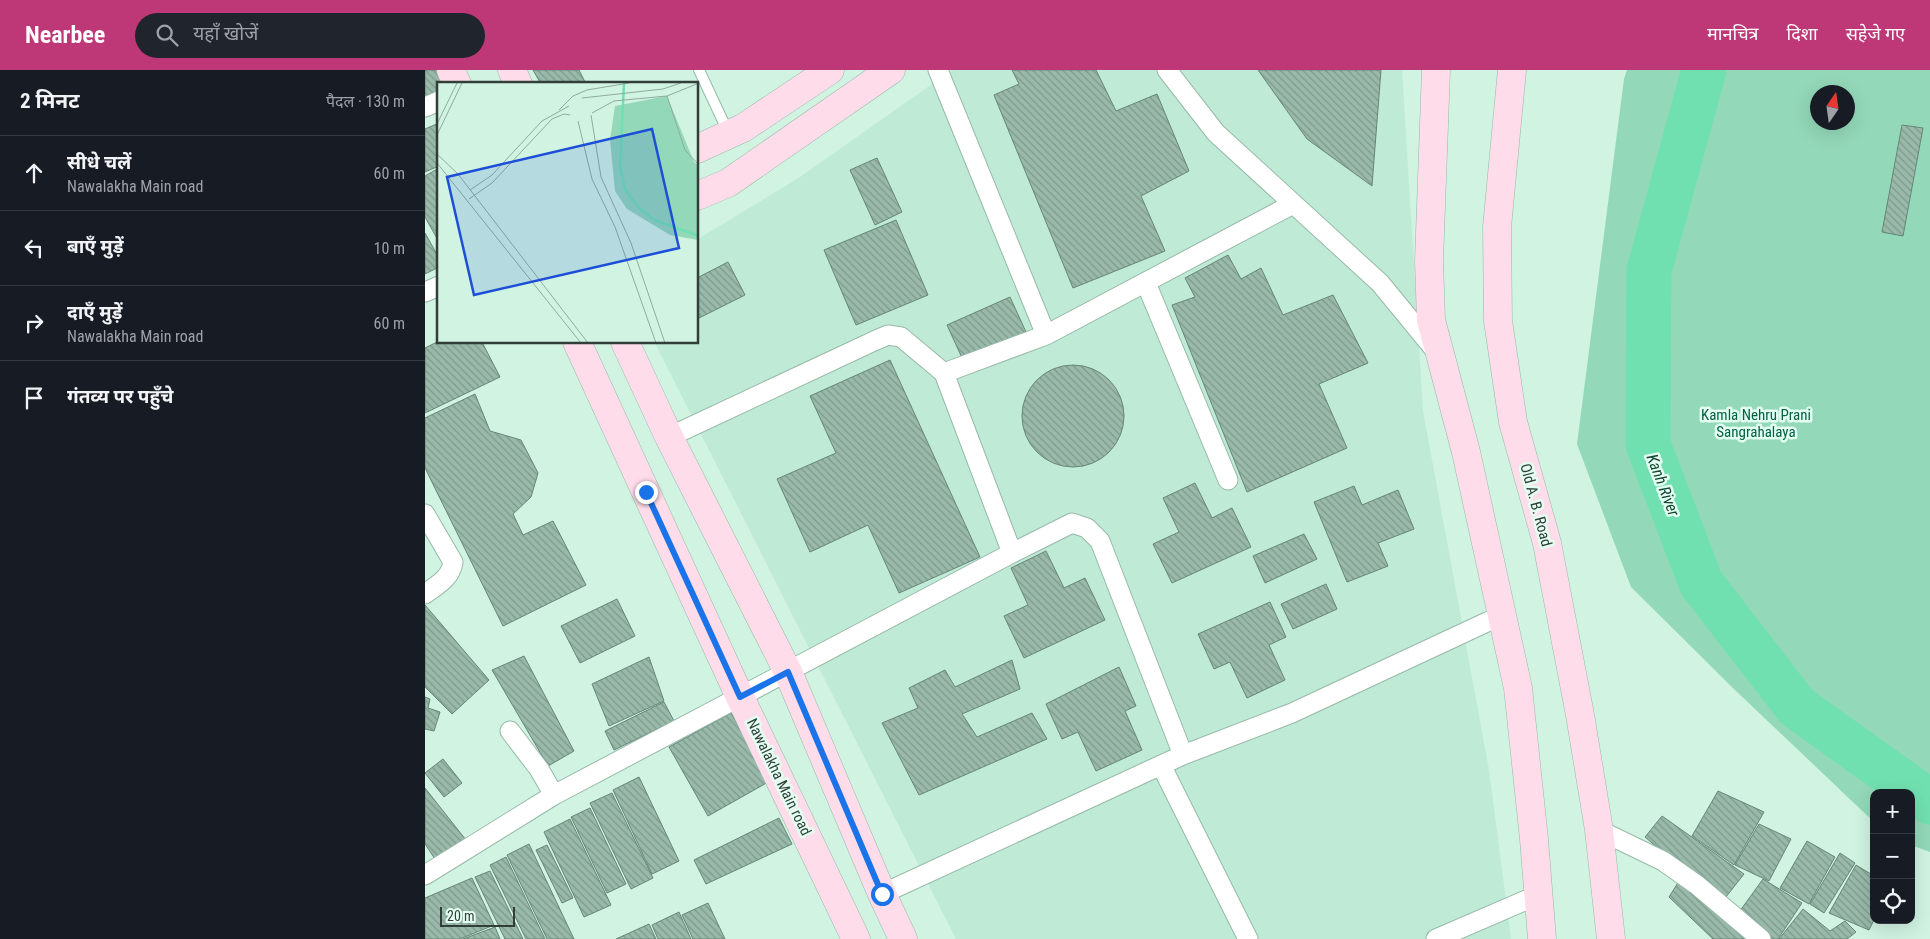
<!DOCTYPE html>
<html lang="hi">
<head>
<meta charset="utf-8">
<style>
	:root { --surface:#171b24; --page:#20242c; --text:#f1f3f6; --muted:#9ea1a6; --line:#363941; --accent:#be3776 }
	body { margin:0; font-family:"Roboto Condensed","Noto Sans Devanagari",sans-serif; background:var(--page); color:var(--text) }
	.controls { position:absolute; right:15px; bottom:15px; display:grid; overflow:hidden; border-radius:10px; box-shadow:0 5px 20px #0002 }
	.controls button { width:45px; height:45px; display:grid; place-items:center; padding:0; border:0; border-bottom:1px solid var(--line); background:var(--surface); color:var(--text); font:25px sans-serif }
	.compass { position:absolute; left:1385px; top:15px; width:45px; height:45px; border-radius:50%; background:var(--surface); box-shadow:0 5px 20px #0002; rotate:13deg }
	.scale { position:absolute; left:15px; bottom:12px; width:75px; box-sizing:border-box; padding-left:5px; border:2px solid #313f38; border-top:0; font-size:14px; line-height:18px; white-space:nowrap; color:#313f38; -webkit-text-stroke:4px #e3fff1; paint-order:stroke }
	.stop { position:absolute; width:15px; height:15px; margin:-11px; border:4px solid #1a73e8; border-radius:50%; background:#fff }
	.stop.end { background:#1a73e8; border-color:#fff; box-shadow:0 1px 5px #0008 }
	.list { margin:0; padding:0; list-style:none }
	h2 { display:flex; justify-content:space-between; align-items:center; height:65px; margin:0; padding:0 20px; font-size:21px }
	h2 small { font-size:16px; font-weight:400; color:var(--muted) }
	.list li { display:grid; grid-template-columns:32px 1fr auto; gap:15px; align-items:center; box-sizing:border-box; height:75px; padding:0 20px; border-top:1px solid var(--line) }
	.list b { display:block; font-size:19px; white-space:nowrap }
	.list p { margin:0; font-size:16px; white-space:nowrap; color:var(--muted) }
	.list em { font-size:16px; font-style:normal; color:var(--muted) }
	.icon { flex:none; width:28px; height:28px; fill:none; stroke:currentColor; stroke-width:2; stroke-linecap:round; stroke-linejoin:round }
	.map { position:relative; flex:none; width:1505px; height:869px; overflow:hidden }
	header { display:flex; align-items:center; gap:30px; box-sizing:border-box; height:70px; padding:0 25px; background:var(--accent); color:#fff }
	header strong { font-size:24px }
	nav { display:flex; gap:28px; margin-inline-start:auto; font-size:18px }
	.search { width:350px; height:45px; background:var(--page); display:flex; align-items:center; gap:12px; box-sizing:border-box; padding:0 18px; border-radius:28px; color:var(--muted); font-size:19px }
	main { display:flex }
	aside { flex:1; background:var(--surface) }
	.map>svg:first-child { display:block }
	.built { fill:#bfead5 }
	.green { fill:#93d8b8; fill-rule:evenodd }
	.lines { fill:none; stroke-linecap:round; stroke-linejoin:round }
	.river { stroke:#71e0b1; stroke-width:45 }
	.building { fill:url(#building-back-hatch); stroke:#668677 }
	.service-casing { stroke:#97b9a8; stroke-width:12 }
	.minor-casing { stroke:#97b9a8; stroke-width:21 }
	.secondary-casing { stroke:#97b9a8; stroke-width:29 }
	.service { stroke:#fff; stroke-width:10 }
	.minor { stroke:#fff; stroke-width:19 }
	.secondary { stroke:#ffdcea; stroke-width:28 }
	.route { stroke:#1a73e8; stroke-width:6 }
	.labels { text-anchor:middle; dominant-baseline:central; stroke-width:5; stroke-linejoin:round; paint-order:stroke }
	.park-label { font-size:15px; fill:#046144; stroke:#e3fff1 }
	.street-label { font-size:15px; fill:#313f38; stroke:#e3fff1 }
	.water-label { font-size:16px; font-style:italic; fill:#154532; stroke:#e3fff1 }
	.inset-river { fill:none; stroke:#71e0b1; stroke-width:2.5 }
	.inset-road { fill:none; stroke:#90ab9e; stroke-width:1 }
	.view { fill:#1d4ed8; fill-opacity:0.15; stroke:#1d4ed8; stroke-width:2.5 }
	.inset-edge { fill:none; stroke:#313f38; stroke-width:2.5 }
</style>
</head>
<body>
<header>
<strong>Nearbee</strong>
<div class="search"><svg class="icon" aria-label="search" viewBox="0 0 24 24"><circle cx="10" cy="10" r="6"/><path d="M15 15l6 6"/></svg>यहाँ खोजें</div>
<nav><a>मानचित्र</a><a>दिशा</a><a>सहेजे गए</a></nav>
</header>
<main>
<aside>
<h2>2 मिनट<small>पैदल · 130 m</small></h2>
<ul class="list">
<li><svg class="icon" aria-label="ahead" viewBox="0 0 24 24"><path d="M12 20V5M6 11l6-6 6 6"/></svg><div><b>सीधे चलें</b><p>Nawalakha Main road</p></div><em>60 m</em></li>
<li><svg class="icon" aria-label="left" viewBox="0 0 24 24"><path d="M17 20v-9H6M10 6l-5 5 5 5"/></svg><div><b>बाएँ मुड़ें</b></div><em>10 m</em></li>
<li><svg class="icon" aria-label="right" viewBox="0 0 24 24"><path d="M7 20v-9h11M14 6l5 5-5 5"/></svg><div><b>दाएँ मुड़ें</b><p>Nawalakha Main road</p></div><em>60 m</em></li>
<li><svg class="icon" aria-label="arrive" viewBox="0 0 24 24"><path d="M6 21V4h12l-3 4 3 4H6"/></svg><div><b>गंतव्य पर पहुँचे</b></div></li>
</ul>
</aside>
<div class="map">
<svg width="1505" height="869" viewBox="0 0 1505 869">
	<defs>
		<pattern id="building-back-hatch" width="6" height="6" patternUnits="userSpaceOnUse" patternTransform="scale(1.25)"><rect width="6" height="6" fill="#99baaa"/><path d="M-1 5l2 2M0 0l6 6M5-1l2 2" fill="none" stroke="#7d998b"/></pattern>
	</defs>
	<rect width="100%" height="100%" fill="#d0f3e2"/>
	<path class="built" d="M527,0H977L998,341L1064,700L1086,869H531L230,273L272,272L273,169L372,109Z"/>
	<path class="green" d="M1202,0H1505V782L1486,775V723H1449V752L1311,621L1206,517L1152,374L1199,9ZM1392,22H1422V52H1392Z"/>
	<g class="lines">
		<path class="river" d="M1279,0L1224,201L1223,374L1276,513L1372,637L1505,732"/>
	</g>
	<path class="building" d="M0,0H13L19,14H14V21L0,28Z
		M108,0H154L161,14H116Z
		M587,0H671L691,41L732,24L764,101L716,126L740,181L648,218L569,25L594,14Z
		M833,0H956L947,116L882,69Z
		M14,53V96L0,102V59Z
		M1477,55L1498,58L1478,166L1457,162Z
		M452,88L477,142L450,155L425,100Z
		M14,98V172L0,147V106Z
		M471,150L503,225L431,255L399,180Z
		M0,163L14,188V197L0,204Z
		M803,185L816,209L836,198L858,245L908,225L943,293L894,314L922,378L822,422L747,235L770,227L760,208Z
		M303,192L320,225L274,248L272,245V208Z
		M585,227L601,262L538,290L522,255Z
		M14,271L57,272L75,307L0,343V278Z
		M465,290L555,487L474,523L443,455L385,482L352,409L411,383L385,326Z
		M597 346a51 51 0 1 1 102 0a51 51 0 1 1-102 0Z
		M50,324L65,361L96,370L113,403L106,427L88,444L98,465L128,451L161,515L78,556L0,398V348Z
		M770,413L787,448L807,438L826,477L747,513L728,474L754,462L738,428Z
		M929,416L937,435L973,420L989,459L953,473L963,496L922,512L889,432Z
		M879,464L892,489L840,513L828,486Z
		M621,481L639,518L660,508L680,550L599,588L579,546L603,535L586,498Z
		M901,514L912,539L868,559L856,534Z
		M192,529L210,566L155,593L136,556Z
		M845,532L861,567L844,575L860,610L822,628L805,592L789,599L773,564Z
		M0,535L64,610L27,644L0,617Z
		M99,586L149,681L123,696L67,600Z
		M224,587L239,631L184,656L167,614Z
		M587,590L595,619L537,644L552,667L607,643L622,669L494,725L457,653L493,638L484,618L520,600L530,617Z
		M694,597L711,636L700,641L717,680L671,701L653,662L637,669L621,634Z
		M0,627L5,629L3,638L15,642L9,661L0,659Z
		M239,632L249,651L189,680L180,661Z
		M306,643L345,711L283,746L244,677Z
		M18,689L37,713L19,727L0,703Z
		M214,707L254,791L227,804L188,720Z
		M0,718L41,770L12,792L0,774Z
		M1293,721L1339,742L1309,795L1267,766Z
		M187,723L228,808L206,819L165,733Z
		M165,738L201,814L182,823L146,747Z
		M1237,746L1319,804L1297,832L1220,767Z
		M354,748L367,774L281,814L269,790Z
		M145,749L186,835L159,847L119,762Z
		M1334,754L1366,769L1344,811L1310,795Z
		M1382,771L1410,787L1384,834L1355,818Z
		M104,774L149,869H122L82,785Z
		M122,775L148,828L137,833L111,780Z
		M1415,783L1430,793L1399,843L1385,834Z
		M81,787L120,869H101L65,795Z
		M1431,795L1449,806V850L1444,860L1404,843Z
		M65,801L98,869H80L50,807Z
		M47,808L69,855L35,869H0V828Z
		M1256,808L1324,869H1288L1244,827Z
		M1338,809L1377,833L1353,869H1345L1312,845Z
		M283,833L300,869H268L257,845Z
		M1378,839L1405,861L1420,851L1431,862L1422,869H1354Z
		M254,842L266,869H233L227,855Z
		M224,854L231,869H191Z
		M70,857L75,869H38Z"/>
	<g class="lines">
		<defs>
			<path id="service" d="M274,0L304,64"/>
			<path id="minor" d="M513,0L621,265
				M742,0L791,63L955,213L1010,280
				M0,37L14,31
				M721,213L803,410
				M0,222L14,216
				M519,303L621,265L868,134
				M0,444L28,492C26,508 12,515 0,524
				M587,483L647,453L662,458L675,471L758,685L867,643L1077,545
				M85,661L114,699L129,725
				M736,695L823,869
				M1174,760L1238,791L1272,815L1336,869
				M0,805L129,725L587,483L519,303L476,267L463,265L449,271L244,367
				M457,824L758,685
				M1011,869L1113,825"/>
			<path id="secondary" d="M26,0L32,14
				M87,0L93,14
				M1011,0L1004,191L1006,250L1041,382L1093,618L1109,769L1117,869
				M1087,0L1072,157L1073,251L1088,352L1122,473L1155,645L1174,760L1186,869
				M272,79L318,58L405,0
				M272,126L303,113L466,0
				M152,272L315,627L431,869
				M200,272L244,367L363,602L457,824L478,869"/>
		</defs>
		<use href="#service" class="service-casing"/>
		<use href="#minor" class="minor-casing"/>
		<use href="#secondary" class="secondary-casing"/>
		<use href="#service" class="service"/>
		<use href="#minor" class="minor"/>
		<use href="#secondary" class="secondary"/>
	</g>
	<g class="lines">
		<path class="route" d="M221,422L315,627L363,602L457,824"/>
	</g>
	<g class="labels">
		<g class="park-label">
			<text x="1331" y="345">Kamla Nehru Prani<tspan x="1331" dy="17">Sangrahalaya</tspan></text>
		</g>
		<g class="street-label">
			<text transform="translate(1111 435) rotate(75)">Old A. B. Road</text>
			<text transform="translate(354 707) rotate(64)">Nawalakha Main road</text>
		</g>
		<g class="water-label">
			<text transform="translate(1238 415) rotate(69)">Kanh River</text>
		</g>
	</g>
	<g transform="translate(12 12)">
		<rect width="261" height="261" fill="#d0f3e2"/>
		<path d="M230,14L257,80L261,83V158L233,153L190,127L178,109L173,58L178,24Z" fill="#93d8b8"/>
		<path class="inset-river" d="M187,1L183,84L188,107L200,124L217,138L262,154"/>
		<path class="inset-road" d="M230,14L248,68L262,83M145,16L226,7L244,1M122,28L136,14L150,8L192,1M155,31L177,19L230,14L262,1M154,33L164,95L194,161L228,261M141,39L155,97L178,145L219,261M0,42L20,1M0,53L25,1M0,72L21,92L151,261M0,81L144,261M33,108L55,93L105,39L132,24M32,117L55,101L115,37L127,32L133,33"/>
		<path class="view" d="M215,47L242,166L37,213L10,95Z"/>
		<rect width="261" height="261" class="inset-edge"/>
	</g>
</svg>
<div class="controls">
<button>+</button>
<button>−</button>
<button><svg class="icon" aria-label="locate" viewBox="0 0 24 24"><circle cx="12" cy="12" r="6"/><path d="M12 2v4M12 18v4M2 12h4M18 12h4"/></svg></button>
</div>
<svg class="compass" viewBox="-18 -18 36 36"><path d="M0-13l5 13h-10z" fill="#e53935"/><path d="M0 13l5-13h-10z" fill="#9ea1a6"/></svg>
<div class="scale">20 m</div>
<div class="stop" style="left:457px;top:824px"></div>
<div class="stop end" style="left:221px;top:422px"></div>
</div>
</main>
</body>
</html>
